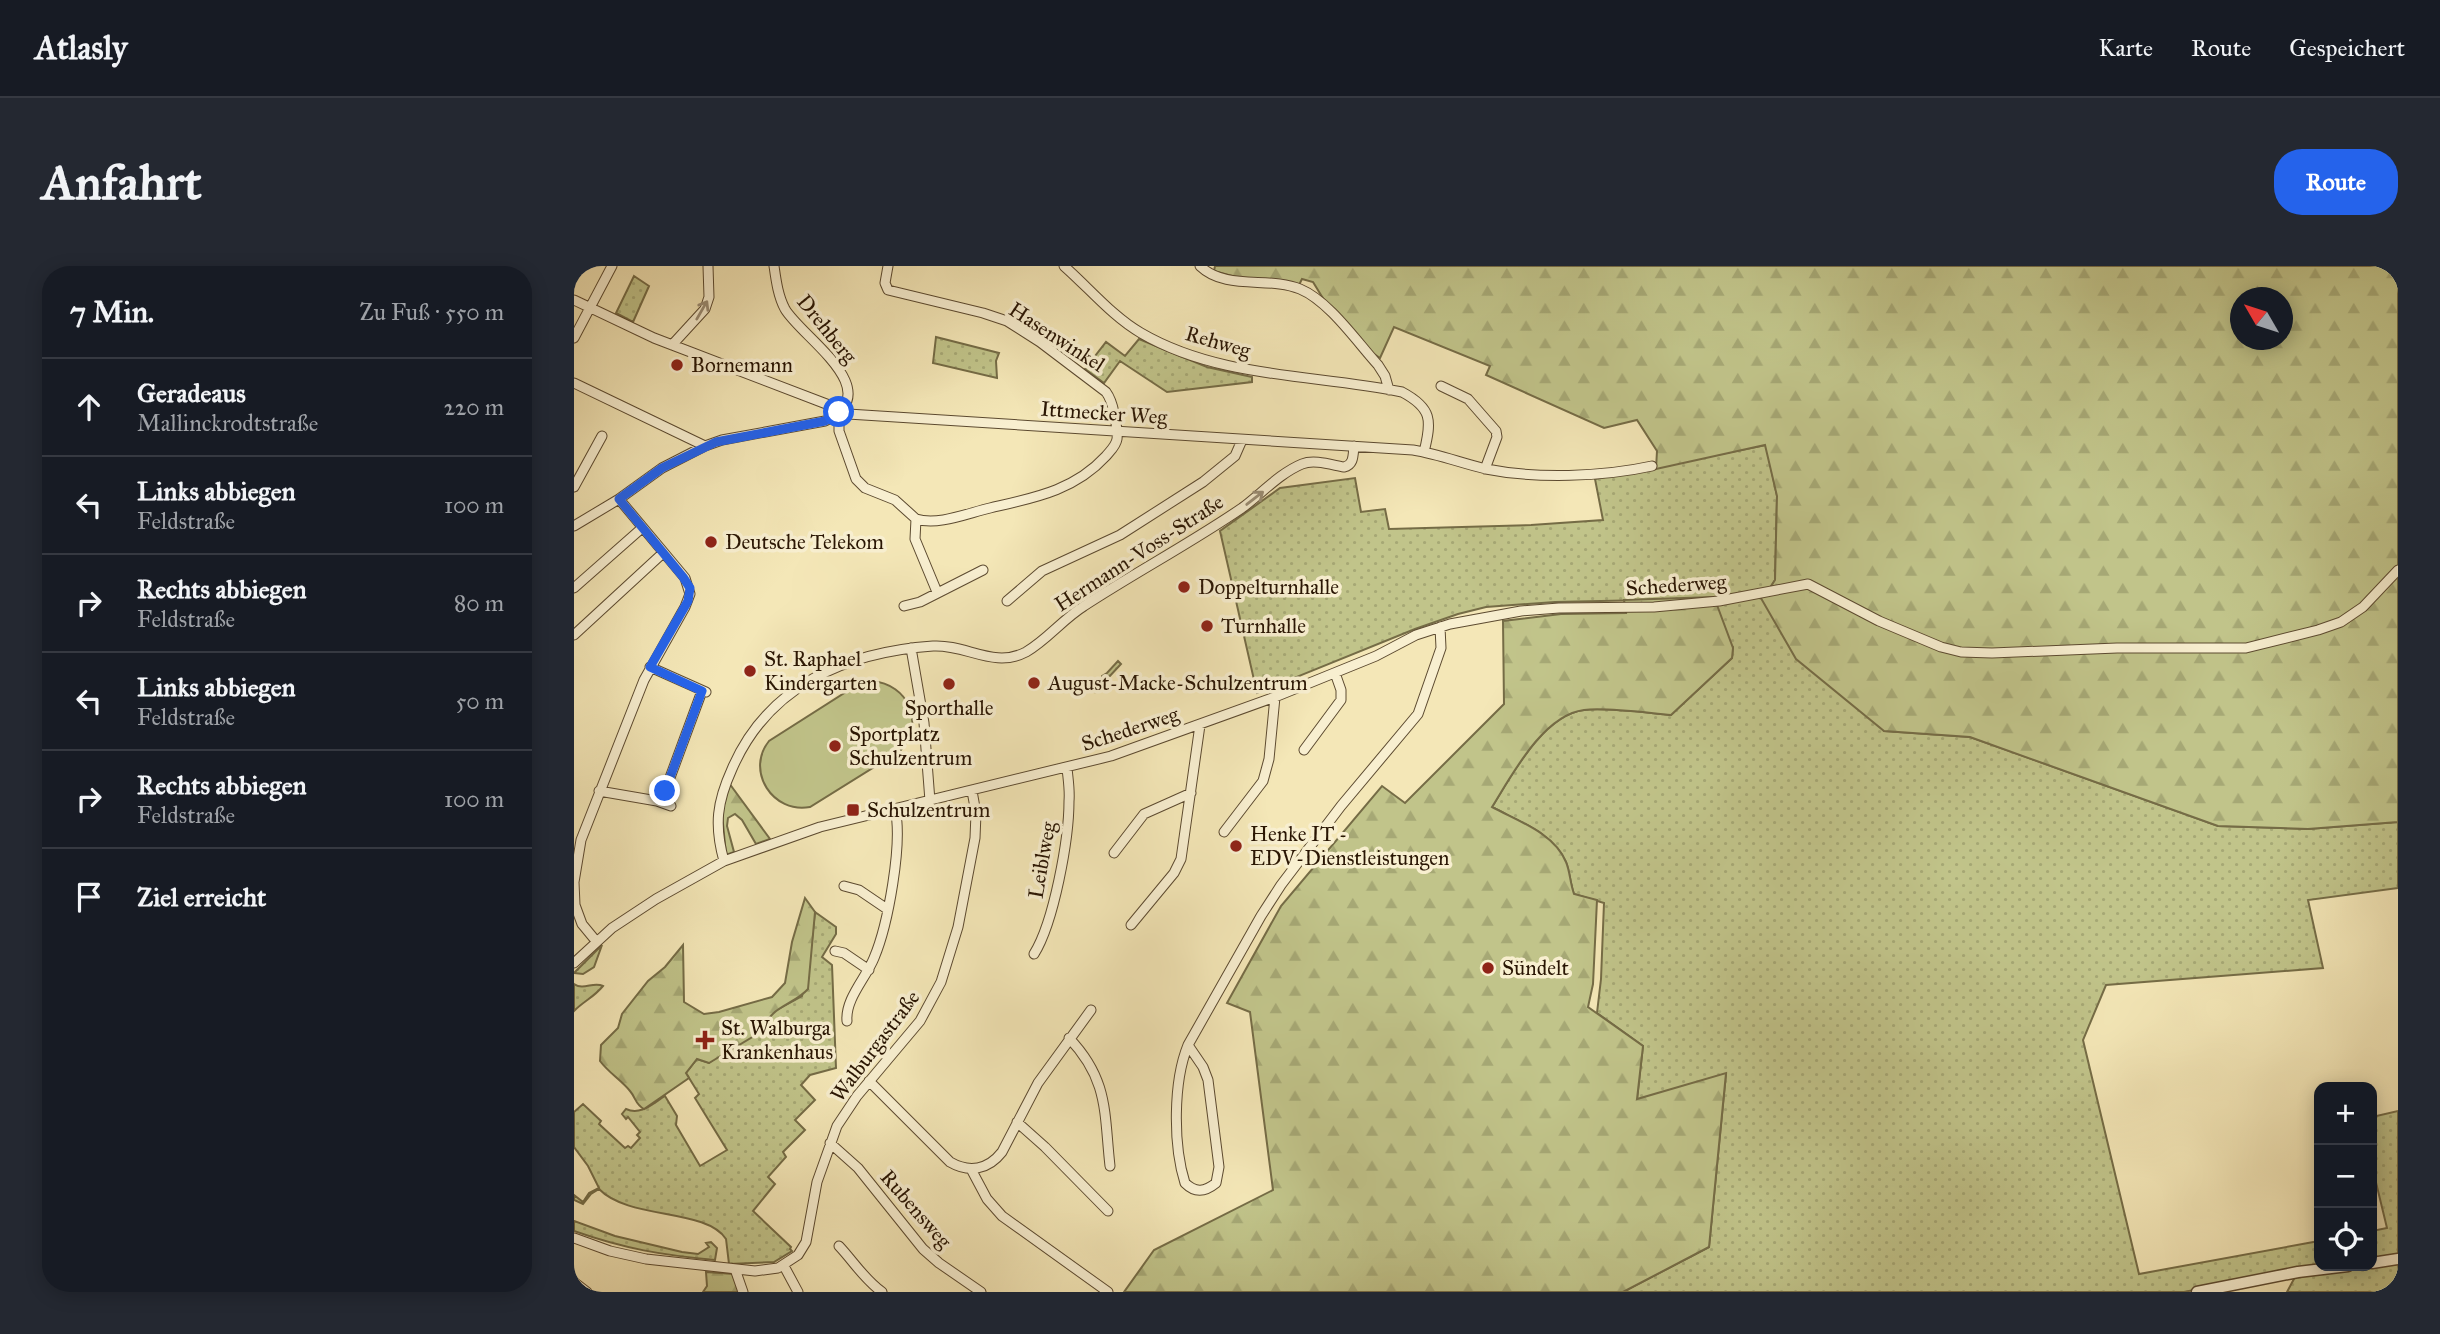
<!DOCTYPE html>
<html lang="de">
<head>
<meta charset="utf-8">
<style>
	:root { --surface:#171b24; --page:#242831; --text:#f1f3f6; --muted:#9ea1a6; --line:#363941; --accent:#2563eb }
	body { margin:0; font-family:"IM FELL Great Primer",serif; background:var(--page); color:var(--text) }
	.controls { position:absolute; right:21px; bottom:21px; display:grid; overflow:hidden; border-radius:14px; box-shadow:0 4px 18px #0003 }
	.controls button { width:63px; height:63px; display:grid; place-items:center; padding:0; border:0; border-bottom:2px solid var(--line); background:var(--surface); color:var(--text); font:35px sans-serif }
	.compass { position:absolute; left:1656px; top:21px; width:63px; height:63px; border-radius:50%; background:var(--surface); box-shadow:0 4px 18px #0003; rotate:309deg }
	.stop { position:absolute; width:21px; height:21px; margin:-16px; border:5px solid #2563eb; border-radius:50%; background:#fff }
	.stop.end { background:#2563eb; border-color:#fff; box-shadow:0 2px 7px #0008 }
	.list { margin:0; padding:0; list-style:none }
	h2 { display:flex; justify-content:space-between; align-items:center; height:91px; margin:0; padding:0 28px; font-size:30px }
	h2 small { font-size:23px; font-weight:400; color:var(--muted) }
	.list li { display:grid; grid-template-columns:46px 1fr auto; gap:21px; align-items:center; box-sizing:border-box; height:98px; padding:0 28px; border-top:2px solid var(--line) }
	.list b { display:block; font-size:26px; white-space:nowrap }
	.list p { margin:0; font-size:23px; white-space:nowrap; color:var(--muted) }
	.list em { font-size:23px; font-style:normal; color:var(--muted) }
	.icon { flex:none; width:38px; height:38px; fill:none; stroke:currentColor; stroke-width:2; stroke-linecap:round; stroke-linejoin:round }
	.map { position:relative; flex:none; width:1824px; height:1026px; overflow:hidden; border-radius:28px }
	header { display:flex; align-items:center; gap:42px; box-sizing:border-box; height:98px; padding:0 35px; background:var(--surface); border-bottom:2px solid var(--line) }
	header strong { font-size:33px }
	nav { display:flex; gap:38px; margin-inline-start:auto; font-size:24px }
	.intro { display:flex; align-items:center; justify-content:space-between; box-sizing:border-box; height:168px; padding:0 42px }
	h1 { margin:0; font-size:49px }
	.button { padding:18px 32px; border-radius:28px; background:var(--accent); color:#fff; font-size:24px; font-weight:700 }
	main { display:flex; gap:42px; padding:0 42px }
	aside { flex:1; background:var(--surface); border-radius:28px; box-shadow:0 4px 18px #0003 }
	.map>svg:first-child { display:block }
	.grass { fill:url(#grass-dots); stroke:#756c46; stroke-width:2 }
	.forest { fill:url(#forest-firs); stroke:#756c46; stroke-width:2; fill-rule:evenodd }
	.park { fill:#c1c48a; stroke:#756c46; stroke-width:2 }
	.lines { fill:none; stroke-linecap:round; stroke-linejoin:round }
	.minor-casing { stroke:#5c4a30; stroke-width:11 }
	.tertiary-casing { stroke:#5c4a30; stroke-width:13 }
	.minor { stroke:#f8efd0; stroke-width:9 }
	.tertiary { stroke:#f8efd0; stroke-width:10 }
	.oneway { stroke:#9b8d74 }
	.route { stroke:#2563eb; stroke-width:9 }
	.poi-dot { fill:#8f2418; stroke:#f8efd0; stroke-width:2.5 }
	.labels { text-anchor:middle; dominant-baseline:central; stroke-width:7; stroke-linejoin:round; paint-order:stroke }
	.street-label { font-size:21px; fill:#291503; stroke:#f8efd0 }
	.poi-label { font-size:21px; fill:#291503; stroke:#f8efd0; text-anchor:start }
</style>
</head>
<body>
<header>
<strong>Atlasly</strong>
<nav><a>Karte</a><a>Route</a><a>Gespeichert</a></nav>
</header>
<div class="intro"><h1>Anfahrt</h1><a class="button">Route</a></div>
<main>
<aside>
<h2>7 Min.<small>Zu Fuß · 550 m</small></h2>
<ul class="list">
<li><svg class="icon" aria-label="ahead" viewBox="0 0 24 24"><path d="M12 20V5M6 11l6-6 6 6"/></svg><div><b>Geradeaus</b><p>Mallinckrodtstraße</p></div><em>220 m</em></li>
<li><svg class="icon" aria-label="left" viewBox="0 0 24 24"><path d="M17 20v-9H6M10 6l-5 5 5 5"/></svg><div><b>Links abbiegen</b><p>Feldstraße</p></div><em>100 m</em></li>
<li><svg class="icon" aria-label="right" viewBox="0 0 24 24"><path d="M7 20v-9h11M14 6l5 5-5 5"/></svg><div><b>Rechts abbiegen</b><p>Feldstraße</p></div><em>80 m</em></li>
<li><svg class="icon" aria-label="left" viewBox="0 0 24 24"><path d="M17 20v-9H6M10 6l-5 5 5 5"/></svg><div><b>Links abbiegen</b><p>Feldstraße</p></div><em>50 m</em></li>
<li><svg class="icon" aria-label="right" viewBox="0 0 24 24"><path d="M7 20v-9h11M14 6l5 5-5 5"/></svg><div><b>Rechts abbiegen</b><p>Feldstraße</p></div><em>100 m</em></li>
<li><svg class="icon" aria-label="arrive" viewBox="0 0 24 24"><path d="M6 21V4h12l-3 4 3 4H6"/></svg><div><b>Ziel erreicht</b></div></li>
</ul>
</aside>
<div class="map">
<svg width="1824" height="1026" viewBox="0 0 1824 1026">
	<defs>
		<pattern id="grass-dots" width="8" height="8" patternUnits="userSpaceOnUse" patternTransform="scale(1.75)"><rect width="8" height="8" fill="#c1c48a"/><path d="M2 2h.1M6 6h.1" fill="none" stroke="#a6a875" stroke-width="1.8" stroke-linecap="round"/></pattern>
		<pattern id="forest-firs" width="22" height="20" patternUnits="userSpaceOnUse" patternTransform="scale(1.75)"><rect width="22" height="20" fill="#c1c48a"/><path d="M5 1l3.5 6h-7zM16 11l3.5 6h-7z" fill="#a6a875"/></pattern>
	</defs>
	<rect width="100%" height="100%" fill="#f4e7b7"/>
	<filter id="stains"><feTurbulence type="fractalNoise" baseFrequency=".00286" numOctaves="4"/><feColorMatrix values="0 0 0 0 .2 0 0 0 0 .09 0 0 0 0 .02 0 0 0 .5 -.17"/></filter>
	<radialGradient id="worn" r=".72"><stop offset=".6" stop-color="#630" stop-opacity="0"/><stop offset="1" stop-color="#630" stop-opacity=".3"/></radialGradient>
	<path class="grass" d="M60,10L75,20L59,56L42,47Z
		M362,71L425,87L422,95L423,112L359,97Z
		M565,73L633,101L678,111V116L593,126L546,95L530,117L511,103L532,76L551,90Z
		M1192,179L1203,230L1201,314L1194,325L1310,465L1396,471L1644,560L1734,563L1824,556V622L1734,634L1749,702L1532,719L1509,774L1565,1008L1745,975V999L1610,1026H1049L1135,981L1152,808L1063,834L1069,780L1023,747L1027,713L1030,637L1000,628C996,617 996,606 992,596C980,567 944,555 918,541C938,509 969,449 1010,444C1032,441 1073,447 1097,449L1158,392L1159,381L1118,333L981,336L912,341L884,348L841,363L683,427L646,265L706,222L781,212L787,246L811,243L815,263L957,259L1029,254L1021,213Z
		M544,395L547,398L521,426L516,421L528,413V410L533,407Z
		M241,646L262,661V668L248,691L258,699L262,802L236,809L227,819L241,834L221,854L231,864L209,886L212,891L194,911L201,918L179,945L217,981L216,983L218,985L200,996L155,998L152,973C132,942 55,954 25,923L17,928L9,938L0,934V929L9,936L15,927L25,922L14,900L0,881V846L9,838L27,855L25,858L51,882L54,880L57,882L66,872L63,869L66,866L54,851L52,853L48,848L52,843C67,850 79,837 91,830L103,850L102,859L126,900L153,884L121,832L125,828L112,807L123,793L135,797L192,755L201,745L228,730L235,701Z
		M28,679L20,701L9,708L0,707Z
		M0,718C10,725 19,715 29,720C19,732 11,734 0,745Z
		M1824,845V988L1798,992V965L1813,962L1798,900V851Z
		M0,955L41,970L108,986L124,988L135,981L132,977L137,976L143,982L141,994C88,989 51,983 0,965Z
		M1824,998V1026H1713L1721,1011Z"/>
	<path class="forest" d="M641,0H1824V556L1734,563L1644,560L1396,471L1310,465L1222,393L1184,327L1194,325L1201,314L1203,230L1191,179L1082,203L1083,185L1063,154L1030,162L912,109L916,100L820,61L806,92C778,75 756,45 739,16L728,13L725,19L669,13L640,5ZM1666,32H1708V74H1666Z
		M1140,331L1159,382L1158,392L1097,449C1073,447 1032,441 1010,444C969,449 938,509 918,541C944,555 980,567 992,596C996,605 996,617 1000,628L1023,634L1019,718L1014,741L1069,780L1063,833L1152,807L1135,981L1049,1026H550L580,984L699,924L676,746L653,737L707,640L808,520L831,537L930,438L929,355L987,348L1052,347L1050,334Z
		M155,517L196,573L182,578L168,554L161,548L154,552L153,560L160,586L152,589L148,547Z
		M231,632L241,646L234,723C220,739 194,741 190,764L135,797L123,793L112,807L115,812L70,843C61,838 62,832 56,825C47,814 35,807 26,795L27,779L44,762L48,748L74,715L91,701L109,679L110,736L130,748L145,746L198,731L211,717L218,676Z
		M132,1006L160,1008L166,1026H129L133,1020Z"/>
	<path class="park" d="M298,415C334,418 352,457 326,485L236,541C199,548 171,505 195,475L283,419Z"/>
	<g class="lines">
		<defs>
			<path id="minor" d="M314,0L311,17L314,24L409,47L433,55L466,76L532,126C538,134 539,142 541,151C542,158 544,166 543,173C542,180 536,185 532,190C500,225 459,232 416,242C394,247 364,260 342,253
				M490,0C515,22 539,51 567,67C646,113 741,108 828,126C858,142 858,154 850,186
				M626,0C652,25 695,10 726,23C755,35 783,76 804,99L811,110L815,124
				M0,34L80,72L255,139L265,146L274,148L839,184C864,188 887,197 912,203C962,213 1028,211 1078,200
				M0,72L38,0
				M98,79L131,43L135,31L134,0
				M0,117L131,180
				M867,120L894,133L922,165L923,171L911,203
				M265,146V165L282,213L291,222L321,234L342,253L341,273L363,326
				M0,221L28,170
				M0,260L45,233L88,202L131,180L148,174L251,155C315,125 227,71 211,43C204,30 202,14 200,0
				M0,322L68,262
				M433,335L468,305L546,269L629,216L661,190L668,174
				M330,340L346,336L409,304
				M0,369L89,287
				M337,382L350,457L356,535
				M76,401L132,426
				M730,484L767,434V424L761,407
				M25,525L83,535L97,540
				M87,536L128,425
				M650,566L689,515L695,493L701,431
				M540,587L570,548L617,527
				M150,595C140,559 143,536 158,503C194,419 273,386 359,380C392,378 420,403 452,386C473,374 489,353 510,340C562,306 617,277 668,242C687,228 706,207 728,198C740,193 758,199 770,201C780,199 779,189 780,180
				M270,620L285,624L313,643
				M557,659L600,607L607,593L626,459
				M22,675L8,658L1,639L0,616L7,574L70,414L111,341L116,328L111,312L45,233
				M261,685L270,687L295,704
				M460,688C480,656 495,573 495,535C496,524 494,513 493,502
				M0,697L38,662L82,633L150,595L246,561L537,490L701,431L802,390L842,369L876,358L947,345L985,342L1080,341L1145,335L1234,318L1305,355L1367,381L1387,386L1418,387L1543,382H1672L1744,364L1767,356L1789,341L1824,304
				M273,755C271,733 292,712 300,692C314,659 329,577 321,543
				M495,772C535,814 530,847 536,900
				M614,779L629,801L634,814L645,901L642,917C631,926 621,927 611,917C599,879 599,816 614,779L687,650L707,619L767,540L844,448L867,382L866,361
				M295,815L376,896C395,907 414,904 428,886L464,817L517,744
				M443,856L471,881L534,945
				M256,877L284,902L349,983L365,997L407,1026
				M397,903L413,933L428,950L534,1026
				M0,972L36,985L72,993L181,1005L204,1002L224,989L232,976L243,916L263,860L283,830L346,755L367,716L384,661L401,572L402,547L398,525
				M265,980C280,996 290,1013 308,1026
				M210,1000L224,1026
				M161,1003L169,1026
				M0,1016L13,1026"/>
			<path id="tertiary" d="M1798,997L1824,993
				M1623,1026L1724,1006L1774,1000"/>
		</defs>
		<use href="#minor" class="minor-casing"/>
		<use href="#tertiary" class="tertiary-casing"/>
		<use href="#minor" class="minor"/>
		<use href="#tertiary" class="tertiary"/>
	</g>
	<defs><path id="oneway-shaft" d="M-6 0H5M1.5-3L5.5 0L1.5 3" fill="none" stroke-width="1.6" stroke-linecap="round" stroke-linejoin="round" transform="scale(1.75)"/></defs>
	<g class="oneway">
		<use href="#oneway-shaft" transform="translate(128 44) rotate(-60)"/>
		<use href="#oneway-shaft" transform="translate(681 232) rotate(-38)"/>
	</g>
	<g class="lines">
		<path class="route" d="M91,525L128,425L76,401L114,335L116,322L109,311L45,233L88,202L142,176L251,155L265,146"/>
	</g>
	<g class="poi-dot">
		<circle cx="103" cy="99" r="7"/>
		<circle cx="137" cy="276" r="7"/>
		<circle cx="610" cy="321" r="7"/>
		<circle cx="633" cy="360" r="7"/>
		<circle cx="176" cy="405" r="7"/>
		<circle cx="460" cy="417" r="7"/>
		<circle cx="375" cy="418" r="7"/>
		<circle cx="261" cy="480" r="7"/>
		<rect x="272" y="537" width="14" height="14" rx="3.5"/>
		<circle cx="662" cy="580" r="7"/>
		<circle cx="914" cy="702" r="7"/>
		<path d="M127.5 763.5h7v7h7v7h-7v7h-7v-7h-7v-7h7z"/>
	</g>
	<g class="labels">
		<g class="street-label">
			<text transform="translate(253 63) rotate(51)">Drehberg</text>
			<text transform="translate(483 71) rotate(33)">Hasenwinkel</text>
			<text transform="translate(644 76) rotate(16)">Rehweg</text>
			<text transform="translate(530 147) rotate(4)">Ittmecker Weg</text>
			<text transform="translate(565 287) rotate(-33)">Hermann-Voss-Straße</text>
			<text transform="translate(1102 319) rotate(-4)">Schederweg</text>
			<text transform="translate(556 463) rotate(-18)">Schederweg</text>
			<text transform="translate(468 594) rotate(-80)">Leiblweg</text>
			<text transform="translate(301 780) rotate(-53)">Walburgastraße</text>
			<text transform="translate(342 943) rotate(49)">Rubensweg</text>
		</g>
		<g class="poi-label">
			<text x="117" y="99">Bornemann</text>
			<text x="151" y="276">Deutsche Telekom</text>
			<text x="624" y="321">Doppelturnhalle</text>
			<text x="647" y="360">Turnhalle</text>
			<text x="190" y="393">St. Raphael<tspan x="190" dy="24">Kindergarten</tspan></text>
			<text x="474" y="417">August-Macke-Schulzentrum</text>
			<text x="375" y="442" text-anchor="middle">Sporthalle</text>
			<text x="275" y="468">Sportplatz<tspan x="275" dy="24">Schulzentrum</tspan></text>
			<text x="293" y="544">Schulzentrum</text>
			<text x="676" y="568">Henke IT -<tspan x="676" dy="24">EDV-Dienstleistungen</tspan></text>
			<text x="928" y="702">Sündelt</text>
			<text x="147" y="762">St. Walburga<tspan x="147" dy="24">Krankenhaus</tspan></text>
		</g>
	</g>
	<rect width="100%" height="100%" filter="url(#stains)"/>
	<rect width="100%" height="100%" fill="url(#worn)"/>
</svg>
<div class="controls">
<button>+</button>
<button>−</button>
<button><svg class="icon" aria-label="locate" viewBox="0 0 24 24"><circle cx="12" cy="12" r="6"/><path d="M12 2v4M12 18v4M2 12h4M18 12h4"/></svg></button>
</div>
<svg class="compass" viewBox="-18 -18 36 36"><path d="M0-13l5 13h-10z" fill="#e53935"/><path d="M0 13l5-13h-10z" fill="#9ea1a6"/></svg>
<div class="stop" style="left:265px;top:146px"></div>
<div class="stop end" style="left:91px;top:525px"></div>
</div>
</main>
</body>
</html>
